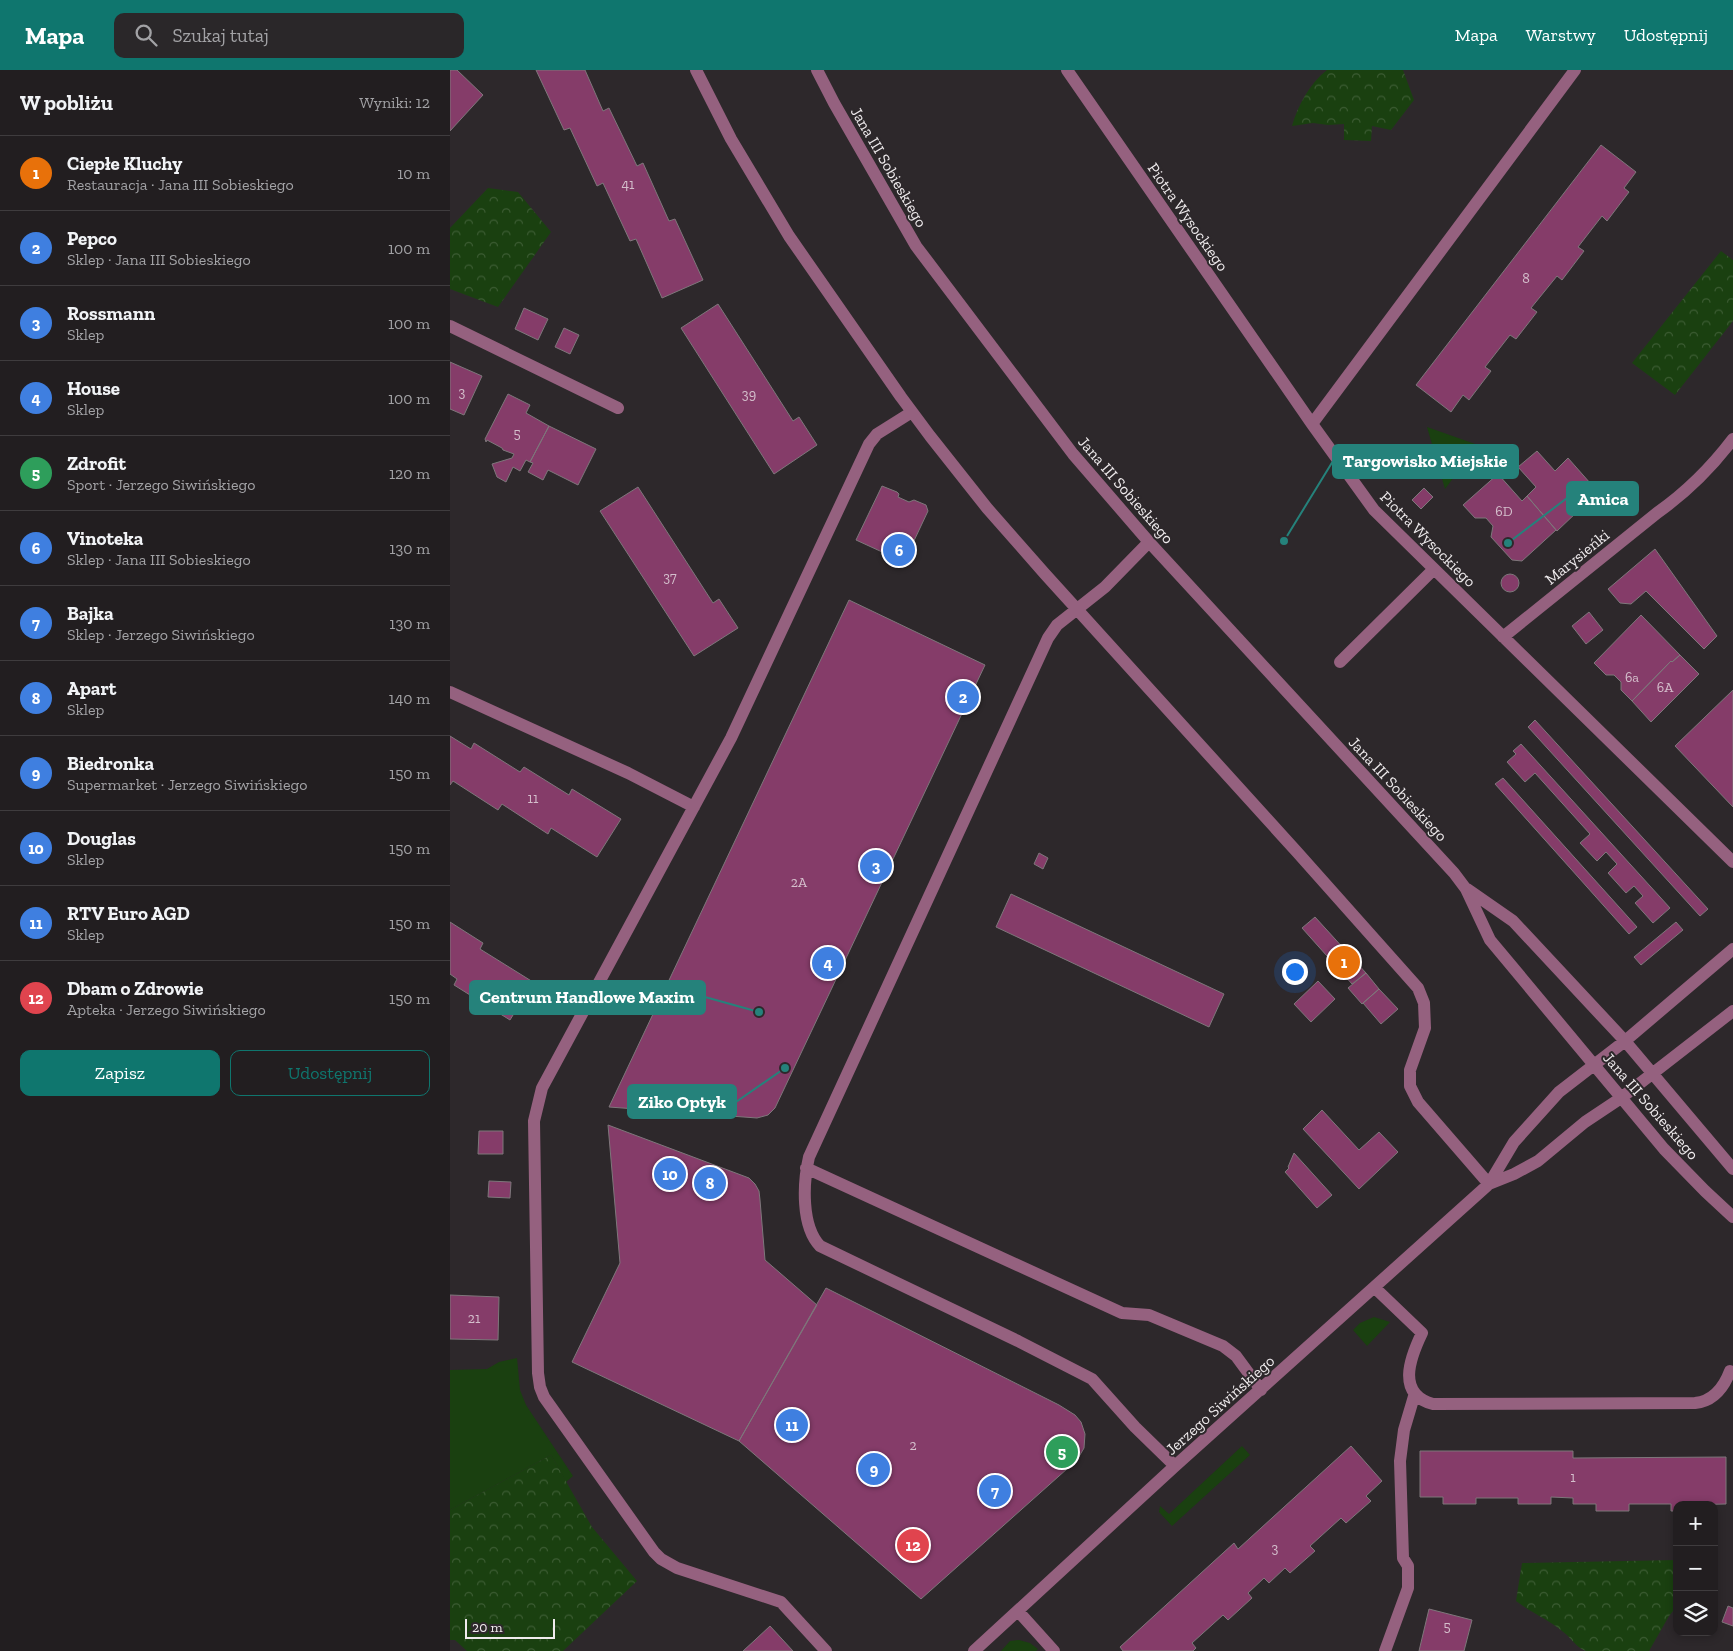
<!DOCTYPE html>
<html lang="pl">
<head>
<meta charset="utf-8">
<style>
	:root { --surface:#221e20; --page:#2a2729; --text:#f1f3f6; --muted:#a2a2a5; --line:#3f3c3e; --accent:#0f766e }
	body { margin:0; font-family:"Zilla Slab",serif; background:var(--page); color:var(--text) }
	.controls { position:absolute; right:15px; bottom:15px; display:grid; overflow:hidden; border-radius:10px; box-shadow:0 2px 8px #0003 }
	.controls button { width:45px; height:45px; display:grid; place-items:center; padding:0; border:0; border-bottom:1px solid var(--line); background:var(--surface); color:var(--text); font:25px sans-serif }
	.scale { position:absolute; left:15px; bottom:12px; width:90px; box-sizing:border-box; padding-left:5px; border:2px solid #efebed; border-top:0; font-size:14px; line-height:18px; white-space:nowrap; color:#efebed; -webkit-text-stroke:4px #2d282b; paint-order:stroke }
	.you { position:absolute; left:844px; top:901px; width:18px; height:18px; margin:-12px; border:4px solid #fff; border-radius:50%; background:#1a73e8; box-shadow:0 0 0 8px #1a73e833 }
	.badge { display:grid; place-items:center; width:32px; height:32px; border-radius:50%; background:var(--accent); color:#fff; font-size:16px; font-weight:700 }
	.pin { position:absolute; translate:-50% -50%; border:2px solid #fff; box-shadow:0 1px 5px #0006 }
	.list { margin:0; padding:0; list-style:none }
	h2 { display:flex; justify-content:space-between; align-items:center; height:65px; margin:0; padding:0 20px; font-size:21px }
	h2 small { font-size:16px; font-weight:400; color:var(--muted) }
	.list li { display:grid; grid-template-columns:32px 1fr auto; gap:15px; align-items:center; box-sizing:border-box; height:75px; padding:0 20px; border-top:1px solid var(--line) }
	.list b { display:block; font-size:19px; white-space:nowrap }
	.list p { margin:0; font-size:16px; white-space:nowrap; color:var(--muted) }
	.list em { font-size:16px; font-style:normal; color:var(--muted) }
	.actions { display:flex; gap:10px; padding:15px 20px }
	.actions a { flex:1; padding:11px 0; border:1px solid var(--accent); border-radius:10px; text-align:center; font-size:18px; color:var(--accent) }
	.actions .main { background:var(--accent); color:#fff }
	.icon { flex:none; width:28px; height:28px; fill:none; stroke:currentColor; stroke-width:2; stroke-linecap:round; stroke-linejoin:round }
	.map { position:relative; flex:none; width:1283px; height:1581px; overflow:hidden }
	header { display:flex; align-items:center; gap:30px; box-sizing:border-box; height:70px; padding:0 25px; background:var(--accent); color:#fff }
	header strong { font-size:24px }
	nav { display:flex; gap:28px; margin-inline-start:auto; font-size:18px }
	.search { width:350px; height:45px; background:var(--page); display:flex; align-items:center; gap:12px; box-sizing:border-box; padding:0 18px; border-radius:10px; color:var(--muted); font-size:19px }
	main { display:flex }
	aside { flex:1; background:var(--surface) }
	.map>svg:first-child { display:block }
	.grass { fill:#1a4010 }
	.park { fill:url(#park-crowns) }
	.building { fill:#853c69; stroke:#7e777b }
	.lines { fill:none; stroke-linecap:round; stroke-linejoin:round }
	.minor { stroke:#95617f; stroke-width:12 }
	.labels { text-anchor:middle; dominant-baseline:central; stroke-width:4; stroke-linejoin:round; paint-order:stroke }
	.number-label { font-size:14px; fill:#d4bfcc }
	.street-label { font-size:16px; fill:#efebed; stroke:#2d282b }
	.leader { fill:none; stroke:#25827b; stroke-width:2 }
	.callout-dot { fill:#25827b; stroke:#2d282b; stroke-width:2 }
	.callout { fill:#25827b; stroke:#25827b; stroke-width:2 }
	.callout-label { font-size:18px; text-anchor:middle; font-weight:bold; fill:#fff }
</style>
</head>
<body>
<header>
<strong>Mapa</strong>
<div class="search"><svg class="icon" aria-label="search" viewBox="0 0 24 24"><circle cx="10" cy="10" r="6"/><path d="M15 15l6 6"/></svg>Szukaj tutaj</div>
<nav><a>Mapa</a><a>Warstwy</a><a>Udostępnij</a></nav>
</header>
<main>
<aside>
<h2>W pobliżu<small>Wyniki: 12</small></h2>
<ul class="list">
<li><span class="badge" style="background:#e8710a">1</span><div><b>Ciepłe Kluchy</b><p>Restauracja · Jana III Sobieskiego</p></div><em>10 m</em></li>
<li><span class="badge" style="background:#3f7fe0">2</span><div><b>Pepco</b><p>Sklep · Jana III Sobieskiego</p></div><em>100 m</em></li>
<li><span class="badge" style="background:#3f7fe0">3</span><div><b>Rossmann</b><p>Sklep</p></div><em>100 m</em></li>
<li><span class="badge" style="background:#3f7fe0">4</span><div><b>House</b><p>Sklep</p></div><em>100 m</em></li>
<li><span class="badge" style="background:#2e9e5b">5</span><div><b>Zdrofit</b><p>Sport · Jerzego Siwińskiego</p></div><em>120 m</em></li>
<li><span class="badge" style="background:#3f7fe0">6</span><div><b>Vinoteka</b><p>Sklep · Jana III Sobieskiego</p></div><em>130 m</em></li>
<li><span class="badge" style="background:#3f7fe0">7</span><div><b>Bajka</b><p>Sklep · Jerzego Siwińskiego</p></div><em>130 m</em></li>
<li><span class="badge" style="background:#3f7fe0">8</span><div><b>Apart</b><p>Sklep</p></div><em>140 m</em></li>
<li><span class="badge" style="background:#3f7fe0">9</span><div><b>Biedronka</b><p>Supermarket · Jerzego Siwińskiego</p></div><em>150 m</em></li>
<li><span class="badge" style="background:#3f7fe0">10</span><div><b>Douglas</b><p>Sklep</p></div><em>150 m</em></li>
<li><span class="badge" style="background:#3f7fe0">11</span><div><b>RTV Euro AGD</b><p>Sklep</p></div><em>150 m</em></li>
<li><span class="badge" style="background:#e0444e">12</span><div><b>Dbam o Zdrowie</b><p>Apteka · Jerzego Siwińskiego</p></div><em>150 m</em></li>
</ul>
<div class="actions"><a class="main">Zapisz</a><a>Udostępnij</a></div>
</aside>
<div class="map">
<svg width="1283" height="1581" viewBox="0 0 1283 1581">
	<defs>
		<pattern id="park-crowns" width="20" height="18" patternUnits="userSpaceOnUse" patternTransform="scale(1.25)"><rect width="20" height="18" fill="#1a4010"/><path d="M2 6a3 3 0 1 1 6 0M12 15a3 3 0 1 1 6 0" fill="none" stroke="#3c5c33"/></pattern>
	</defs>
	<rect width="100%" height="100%" fill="#2d282b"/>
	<path class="grass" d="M977,357L1028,375L995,419Z
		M924,1247L940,1252L917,1276L903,1260L910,1253Z
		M67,1288L70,1320L76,1335L123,1406L116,1412L101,1385L0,1440V1300L37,1299L49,1292Z
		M792,1376L800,1385L722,1456L709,1442L710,1436L719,1444Z
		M569,1570L580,1573L588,1579L586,1581H551L560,1571Z"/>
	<path class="park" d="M877,0H953L964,30L941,60L922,56L921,71L894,70V54L878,55L863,53L842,56C848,35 860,13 877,0Z
		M38,118L68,122L101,162L48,237L0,219V158Z
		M1271,181L1283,190V251L1225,325L1182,293Z
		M101,1385L142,1457L187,1511L113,1581H17L5,1570H0V1440Z
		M1227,1490V1536L1219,1546L1199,1581H1136C1125,1577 1121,1567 1112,1561C1098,1549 1080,1542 1066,1531L1072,1493Z"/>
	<path class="building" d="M0,0H7L33,25L0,61Z
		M86,0H135L153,41L159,38L187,96L193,93L219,151L225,149L253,210L212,228L186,169L180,171L153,113L147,116L120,58L114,60Z
		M1151,75L1186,102L1174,118L1179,122L1157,151L1152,146L1128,177L1134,181L1112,210L1107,206L1081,238L1087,242L1066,269L1060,265L1035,297L1041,301L1019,330L1013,325L1001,342L966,315Z
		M268,234L343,351L349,347L367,375L324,404L231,258Z
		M74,238L98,249L88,270L65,259Z
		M114,258L129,265L120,284L105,277Z
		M0,292L32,306L14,345L0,339Z
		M58,324L80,335L76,343L99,356L80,392L76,390L70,401L63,397L56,412L47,407L42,394L62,388L64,384L53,380L52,378L37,370L36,372L35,369Z
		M99,356L146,379L128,415L98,400L93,410L78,402L83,393L80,392Z
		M1087,381L1105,401L1118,388L1148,422L1107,461L1077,426L1086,417L1068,397Z
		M1048,404L1072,431L1077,426L1106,460L1072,491L1062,490L1041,467L1043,456L1036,448H1025L1013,435Z
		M432,416L447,422L449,424L448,427L459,432L464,430L476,435L478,441L454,492L406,470Z
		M188,417L263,533L269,529L288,558L244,586L150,441Z
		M974,418L983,427L971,439L962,430Z
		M1205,479L1267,566L1254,579L1196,521L1181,534L1170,533L1158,519Z
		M1051 513a9 9 0 1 1 18 0a9 9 0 1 1-18 0Z
		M399,530L535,595L325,1038L318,1045L307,1048L159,1037Z
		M1139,542L1153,560L1136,574L1122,556Z
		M1191,545L1230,585L1222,592L1221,591L1182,631L1171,620V612L1164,605H1156L1144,593Z
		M1230,585L1249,604L1201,652L1182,631L1221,591L1222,592Z
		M1283,620V737L1225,676Z
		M1085,650L1258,839L1250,846L1078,657Z
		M0,666L21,679L24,673L70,702L74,697L119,725L122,719L171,749L147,787L101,758L98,764L52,734L48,740L3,711L0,715Z
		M1071,674L1220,838L1203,853L1185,833L1193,826L1184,816L1176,823L1158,803L1167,794L1156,782L1147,791L1130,773L1140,764L1085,703L1075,712L1057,692L1066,684L1063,681Z
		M1053,708L1187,857L1179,864L1045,714Z
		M589,783L598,788L593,799L584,794Z
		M561,824L774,924L759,957L546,857Z
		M865,847L916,903L902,914L852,858Z
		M0,852L33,873L30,879L83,912L60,950L4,915L7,909L0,904Z
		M1226,852L1233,860L1191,895L1184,887Z
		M916,903L929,919L912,934L898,918Z
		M868,911L885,929L861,952L844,934Z
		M929,919L948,939L931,954L913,933Z
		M872,1040L909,1080L929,1062L948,1082L909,1119L853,1059Z
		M158,1055L299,1108L305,1114L309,1121L310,1130L315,1190L367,1235L289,1371L122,1292L170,1193Z
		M29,1061H53V1084H28Z
		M844,1083L882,1125L867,1138L835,1102L839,1098L838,1097Z
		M39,1111L61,1112L60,1128L38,1127Z
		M376,1218L609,1335L625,1345L631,1352L635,1364L634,1378L627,1390L471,1529L289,1371Z
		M0,1225L49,1227L48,1270L0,1269Z
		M901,1376L932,1411L916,1426L921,1431L896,1453L891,1448L860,1476L865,1481L840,1503L835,1498L819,1513L814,1508L798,1523L802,1528L778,1550L773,1545L742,1573L746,1578L743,1581H673L670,1577L784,1473L788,1479Z
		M970,1381H1123V1388L1276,1387V1434L1227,1435V1441H1221V1434H1179V1441H1146V1434H1123V1428L1101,1427V1434H1068V1428H1026V1434H993V1427H970Z
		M1278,1536L1283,1538V1556L1272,1552Z
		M979,1539L1022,1550L1014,1581H969Z
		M320,1556L343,1581H293L305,1570Z"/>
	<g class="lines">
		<path class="minor" d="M246,0L281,69L339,166L451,327L480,366L537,438L595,504L847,782L968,918L974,933L975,958L960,1000V1016L968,1032L1039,1114
			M367,0L384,33L466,176L623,384L699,472L1004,803L1016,819L1040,870L1214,1079L1255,1121L1283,1147
			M617,0L862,354L924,440L1283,792
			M0,256L168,338
			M862,354L1125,0
			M699,472L655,517L607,555L598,568L359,1087C353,1113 351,1156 370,1176L568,1271L642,1309L685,1357L725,1396
			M1053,567L1207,443C1237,422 1261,398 1283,369
			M890,592L984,499
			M0,622L178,703L244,737
			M1017,819L1063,851L1175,971L1283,1099
			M356,1098L672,1243L699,1245L773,1276L786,1286L811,1320
			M1039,1114L1064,1104L1088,1091L1135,1052L1171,1028L1283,941
			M925,1218L972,1263C960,1288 946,1324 983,1334L1245,1333C1263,1331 1274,1317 1280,1301
			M568,1541L604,1581
			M376,1581L331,1532L227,1498L211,1489L204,1482L94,1327L90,1317L88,1303L84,1051L92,1018L281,668L419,374L427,364L462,342
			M524,1581L725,1396L1039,1114L1064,1072L1109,1022L1175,971L1283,879
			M935,1581L958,1518V1496L953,1488L950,1391L954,1360L965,1323"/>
	</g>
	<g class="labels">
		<g class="number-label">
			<text x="178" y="114">41</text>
			<text x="1076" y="208">8</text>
			<text x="12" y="322">3</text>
			<text x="299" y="324">39</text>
			<text x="67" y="363">5</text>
			<text x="1054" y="441">6D</text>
			<text x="220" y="507">37</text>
			<text x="1182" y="607">6a</text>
			<text x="1215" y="617">6A</text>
			<text x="83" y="728">11</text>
			<text x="349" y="812">2A</text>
			<text x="24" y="1248">21</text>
			<text x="463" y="1375">2</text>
			<text x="1123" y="1407">1</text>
			<text x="825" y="1478">3</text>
			<text x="997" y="1556">5</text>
		</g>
		<g class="street-label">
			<text transform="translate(439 97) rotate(60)">Jana III Sobieskiego</text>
			<text transform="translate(738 147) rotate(55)">Piotra Wysockiego</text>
			<text transform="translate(676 420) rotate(49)">Jana III Sobieskiego</text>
			<text transform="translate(978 469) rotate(45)">Piotra Wysockiego</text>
			<text transform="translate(1127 487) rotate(-39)">Marysieńki</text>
			<text transform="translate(948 719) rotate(47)">Jana III Sobieskiego</text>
			<text transform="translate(1201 1036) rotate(49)">Jana III Sobieskiego</text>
			<text transform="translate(770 1335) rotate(-42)">Jerzego Siwińskiego</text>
		</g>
	</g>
	<path class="leader" d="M834 471L883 391M1058 473L1117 428M309 942L255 927M335 998L286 1032"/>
	<g class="callout-dot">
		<circle cx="834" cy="471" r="5"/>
		<circle cx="1058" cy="473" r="5"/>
		<circle cx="309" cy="942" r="5"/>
		<circle cx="335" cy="998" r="5"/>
	</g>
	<g class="callout">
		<rect x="883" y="375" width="185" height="33" rx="5"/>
		<rect x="1117" y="412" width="71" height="33" rx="5"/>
		<rect x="20" y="911" width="235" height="33" rx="5"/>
		<rect x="178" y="1015" width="108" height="33" rx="5"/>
	</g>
	<g class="callout-label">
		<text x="975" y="397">Targowisko Miejskie</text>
		<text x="1153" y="435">Amica</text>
		<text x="137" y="933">Centrum Handlowe Maxim</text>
		<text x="232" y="1038">Ziko Optyk</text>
	</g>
</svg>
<div class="controls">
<button>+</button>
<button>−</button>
<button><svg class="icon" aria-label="layers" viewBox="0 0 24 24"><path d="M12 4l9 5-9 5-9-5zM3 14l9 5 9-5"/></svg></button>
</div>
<div class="scale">20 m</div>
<div class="you"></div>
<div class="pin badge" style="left:894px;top:892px;background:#e8710a">1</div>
<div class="pin badge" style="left:513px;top:627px;background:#3f7fe0">2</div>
<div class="pin badge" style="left:426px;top:796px;background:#3f7fe0">3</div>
<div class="pin badge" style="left:378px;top:893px;background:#3f7fe0">4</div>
<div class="pin badge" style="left:612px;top:1382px;background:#2e9e5b">5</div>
<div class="pin badge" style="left:449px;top:480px;background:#3f7fe0">6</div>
<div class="pin badge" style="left:545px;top:1421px;background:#3f7fe0">7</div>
<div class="pin badge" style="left:260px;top:1113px;background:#3f7fe0">8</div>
<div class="pin badge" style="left:424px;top:1399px;background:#3f7fe0">9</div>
<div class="pin badge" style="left:220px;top:1104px;background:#3f7fe0">10</div>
<div class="pin badge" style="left:342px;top:1355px;background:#3f7fe0">11</div>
<div class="pin badge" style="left:463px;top:1475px;background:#e0444e">12</div>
</div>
</main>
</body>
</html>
